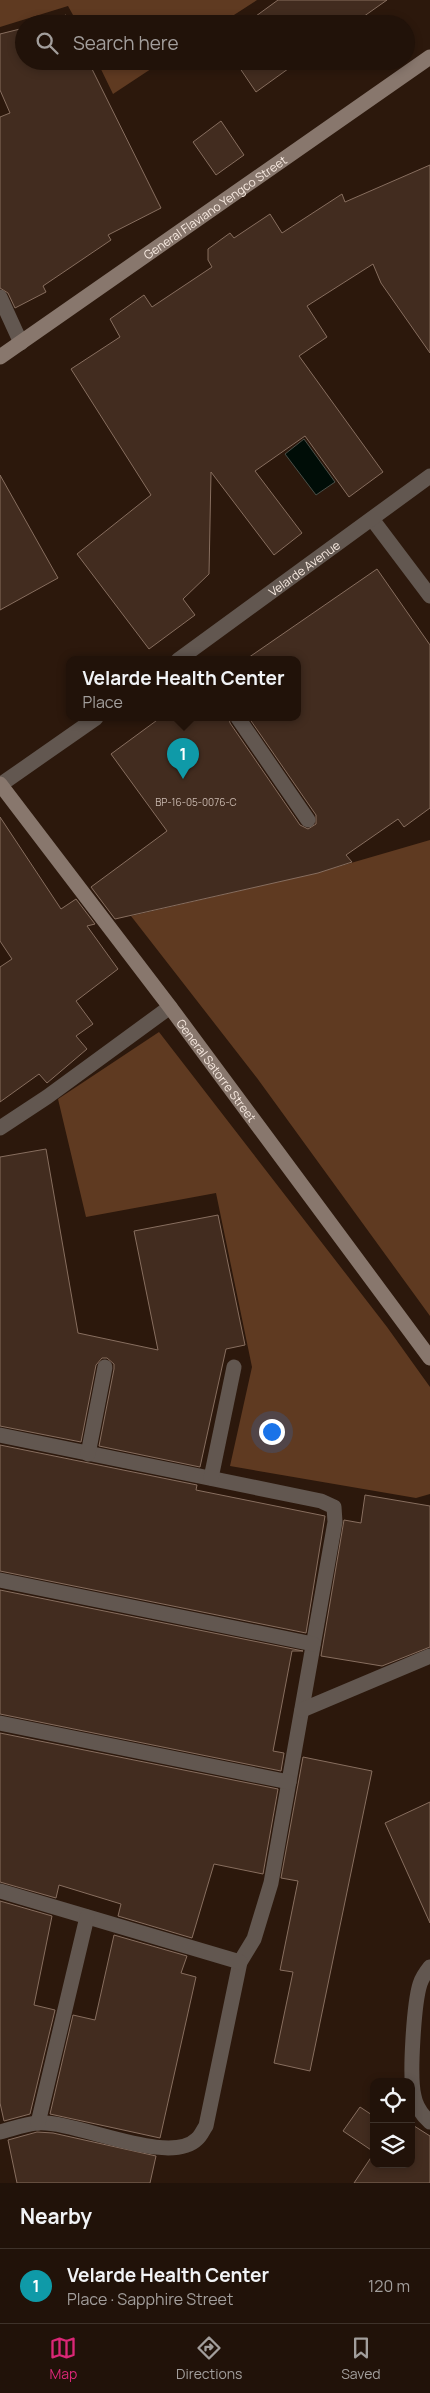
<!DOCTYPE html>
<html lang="en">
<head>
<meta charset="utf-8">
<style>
	:root { --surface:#211209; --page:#2d2017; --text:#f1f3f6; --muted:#a29e9c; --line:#3e322a; --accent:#db2777 }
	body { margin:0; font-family:Manrope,sans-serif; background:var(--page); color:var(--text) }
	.controls { position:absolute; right:15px; bottom:15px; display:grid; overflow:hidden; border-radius:10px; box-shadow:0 2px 8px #0003 }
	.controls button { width:45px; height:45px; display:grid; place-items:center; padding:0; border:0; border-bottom:1px solid var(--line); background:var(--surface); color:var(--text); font:25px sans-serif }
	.you { position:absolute; left:271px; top:1431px; width:18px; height:18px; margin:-12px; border:4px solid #fff; border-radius:50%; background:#1a73e8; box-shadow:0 0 0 8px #1a73e833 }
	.badge { display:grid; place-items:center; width:32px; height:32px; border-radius:50%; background:var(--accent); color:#fff; font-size:16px; font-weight:700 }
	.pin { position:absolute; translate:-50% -41px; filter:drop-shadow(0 1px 2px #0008) }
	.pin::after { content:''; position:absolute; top:26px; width:18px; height:15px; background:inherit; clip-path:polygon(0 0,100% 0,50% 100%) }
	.popup { position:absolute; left:66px; top:656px; width:235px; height:65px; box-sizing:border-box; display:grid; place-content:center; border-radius:10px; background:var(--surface); filter:drop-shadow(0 1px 4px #0005); font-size:16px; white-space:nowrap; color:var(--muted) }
	.popup b { font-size:19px; color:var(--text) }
	.popup::after { content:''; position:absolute; left:50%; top:100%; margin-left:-10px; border:10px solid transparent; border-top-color:var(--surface) }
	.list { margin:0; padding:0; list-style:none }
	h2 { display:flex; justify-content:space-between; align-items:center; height:65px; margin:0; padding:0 20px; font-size:21px }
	h2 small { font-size:16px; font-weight:400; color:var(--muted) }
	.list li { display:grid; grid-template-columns:32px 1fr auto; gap:15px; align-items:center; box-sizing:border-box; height:75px; padding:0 20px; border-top:1px solid var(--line) }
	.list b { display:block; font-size:19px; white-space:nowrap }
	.list p { margin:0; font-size:16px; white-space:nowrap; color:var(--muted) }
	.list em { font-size:16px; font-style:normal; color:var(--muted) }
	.icon { flex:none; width:28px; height:28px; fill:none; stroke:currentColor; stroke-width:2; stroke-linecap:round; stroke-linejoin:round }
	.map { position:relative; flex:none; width:430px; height:2183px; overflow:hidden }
	.search { position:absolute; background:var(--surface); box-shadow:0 2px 8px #0003; left:15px; right:15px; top:15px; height:55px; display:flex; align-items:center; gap:12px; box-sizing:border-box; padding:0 18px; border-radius:28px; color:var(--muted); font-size:19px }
	.sheet { height:140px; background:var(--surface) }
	nav { display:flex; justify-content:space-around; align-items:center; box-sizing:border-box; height:70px; border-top:1px solid var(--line); background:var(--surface); font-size:14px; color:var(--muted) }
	nav a { display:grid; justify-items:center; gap:2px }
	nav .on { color:var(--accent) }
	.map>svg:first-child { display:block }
	.green { fill:#5f3a21 }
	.water { fill:#000d07; stroke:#4a4f48 }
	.building { fill:#422c1f; stroke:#876e5f }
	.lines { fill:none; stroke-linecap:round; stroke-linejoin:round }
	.lane { stroke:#625750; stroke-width:15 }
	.street { stroke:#625750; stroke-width:15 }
	.secondary { stroke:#88776d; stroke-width:15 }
	.labels { text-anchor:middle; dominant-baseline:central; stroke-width:5; stroke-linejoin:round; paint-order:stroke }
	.number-label { font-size:10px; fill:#c9b9af }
	.street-label { font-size:12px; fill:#f6e8df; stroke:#0e0603 }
</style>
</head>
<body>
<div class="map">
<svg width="430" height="2183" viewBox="0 0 430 2183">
	<rect width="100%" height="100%" fill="#2c180c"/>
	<path class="green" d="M0,0H257L220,24H78L68,6L0,27Z
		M97,61H163L113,94Z
		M430,840V1316L257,1078L131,916L320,872Z
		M159,1032L387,1327L430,1387V1494L416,1498L230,1466L252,1367L216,1193L86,1217L58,1099Z"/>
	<path class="water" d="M304,439L335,482L316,495L285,454Z"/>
	<path class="building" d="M278,0H387L353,24H245Z
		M66,15L70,24H37L44,22Z
		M24,28V61H88L161,208L108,235L111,240L43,286L46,292L15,308L8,293L0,288V117L10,113L0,90V34Z
		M235,61H299L256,92Z
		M221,121L244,155L216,175L193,142Z
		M430,165V353L381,283L373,264L307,306L327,337L299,356L383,472L349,497L305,436L255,471L302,533L274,555L211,472L209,574L183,599L195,615L149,649L77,554L151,495L71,369L120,337L110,319L144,295L152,307L212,267L208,260V249L230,233L234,238L270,214L282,233L342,194L345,202Z
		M0,475L58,578L0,610Z
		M377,569L430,645V808L404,827L398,819L346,855L352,862L318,873L115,919L91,887L167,831L111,754L160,718H229L230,723L300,825L308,829L316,824V815L249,718H297V660H245Z
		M0,817L61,909L76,899L95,924L87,926L118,969L76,1001L93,1024L76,1036L87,1049L47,1083L39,1074L0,1102V967L12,959L0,941Z
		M46,1149L78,1333L158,1350L134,1231L218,1215L245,1345L226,1349L200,1467L99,1446L114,1369V1364L107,1358H102L96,1365L81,1442L0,1426V1157Z
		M0,1445L197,1485L196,1490L325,1516L306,1633L0,1571Z
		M365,1495L430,1506V1647L382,1666L321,1656L344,1520L361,1523Z
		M0,1590L303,1651H292L273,1751L284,1753L281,1771L0,1714Z
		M0,1733L278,1789L263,1874L214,1864L192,1938L118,1916L121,1904L59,1885L56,1898L0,1882Z
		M303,1757L372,1771L310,2071L274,2063L293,1972L280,1970L298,1881L281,1878Z
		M430,1802V1923L385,1823Z
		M0,1901L52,1916L34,2005L55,2010L30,2114L4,2121L0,2103Z
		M114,1935L187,1956L181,1973L196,1977L160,2138L50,2114L73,2015L95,2020Z
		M360,2107L372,2115L374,2113V2152L343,2131Z
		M411,2124L430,2136V2183H354L374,2153V2164H411Z
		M37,2132L53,2133L156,2156L150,2183H17L8,2140Z"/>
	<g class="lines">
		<path class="lane" d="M0,297L21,343"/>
		<g class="street">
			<path d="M372,519L430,596"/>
			<path id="s1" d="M178,660L430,476"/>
			<path d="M238,718L308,820"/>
			<path d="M0,785L96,718"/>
			<path d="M0,1128L47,1097L170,1007"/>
			<path d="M0,1435L321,1501L334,1507L335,1522L271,1883L254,1939L240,1962L206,2126C203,2130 201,2136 197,2139C169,2167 76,2120 37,2123C25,2124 12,2129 0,2132"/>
			<path d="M88,1454L105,1367"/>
			<path d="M211,1478L234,1367"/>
			<path d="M0,1580L313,1644"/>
			<path d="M302,1710L430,1656"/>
			<path d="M0,1723L289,1782"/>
			<path d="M0,1891L240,1962"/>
			<path d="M430,1967C426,1972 422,1978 420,1984C414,2003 409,2077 414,2096C416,2107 422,2115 430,2122"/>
			<path d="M38,2123L87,1917"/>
		</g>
		<g class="secondary">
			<path id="s2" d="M0,357L430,57"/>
			<path id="s3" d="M0,784L170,1007L430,1358"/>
		</g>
	</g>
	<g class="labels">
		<g class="number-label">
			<text x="196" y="802">BP-16-05-0076-C</text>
		</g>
		<g class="street-label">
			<text stroke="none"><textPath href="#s2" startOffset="262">General Flaviano Yengco Street</textPath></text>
			<text stroke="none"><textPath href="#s1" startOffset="156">Velarde Avenue</textPath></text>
			<text stroke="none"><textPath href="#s3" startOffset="359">General Satorre Street</textPath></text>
		</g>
	</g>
</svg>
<div class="controls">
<button><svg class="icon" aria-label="locate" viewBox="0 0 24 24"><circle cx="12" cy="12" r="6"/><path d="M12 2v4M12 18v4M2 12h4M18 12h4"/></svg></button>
<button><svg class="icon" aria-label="layers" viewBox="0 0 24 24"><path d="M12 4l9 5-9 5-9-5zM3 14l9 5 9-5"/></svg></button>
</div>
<div class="you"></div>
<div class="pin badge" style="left:183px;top:779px;background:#0f9aa8">1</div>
<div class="popup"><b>Velarde Health Center</b>Place</div>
<div class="search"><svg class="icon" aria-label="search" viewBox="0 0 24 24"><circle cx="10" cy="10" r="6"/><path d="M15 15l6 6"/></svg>Search here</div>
</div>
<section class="sheet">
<h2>Nearby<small></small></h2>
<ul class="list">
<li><span class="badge" style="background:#0f9aa8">1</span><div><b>Velarde Health Center</b><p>Place · Sapphire Street</p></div><em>120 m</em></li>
</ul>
</section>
<nav>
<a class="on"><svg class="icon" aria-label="map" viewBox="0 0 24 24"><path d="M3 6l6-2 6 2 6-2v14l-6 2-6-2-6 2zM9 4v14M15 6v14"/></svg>Map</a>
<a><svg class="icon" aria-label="directions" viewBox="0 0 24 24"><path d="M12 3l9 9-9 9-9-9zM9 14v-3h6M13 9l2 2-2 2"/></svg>Directions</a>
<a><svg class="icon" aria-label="saved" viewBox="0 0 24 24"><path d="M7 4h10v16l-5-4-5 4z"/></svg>Saved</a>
</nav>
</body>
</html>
